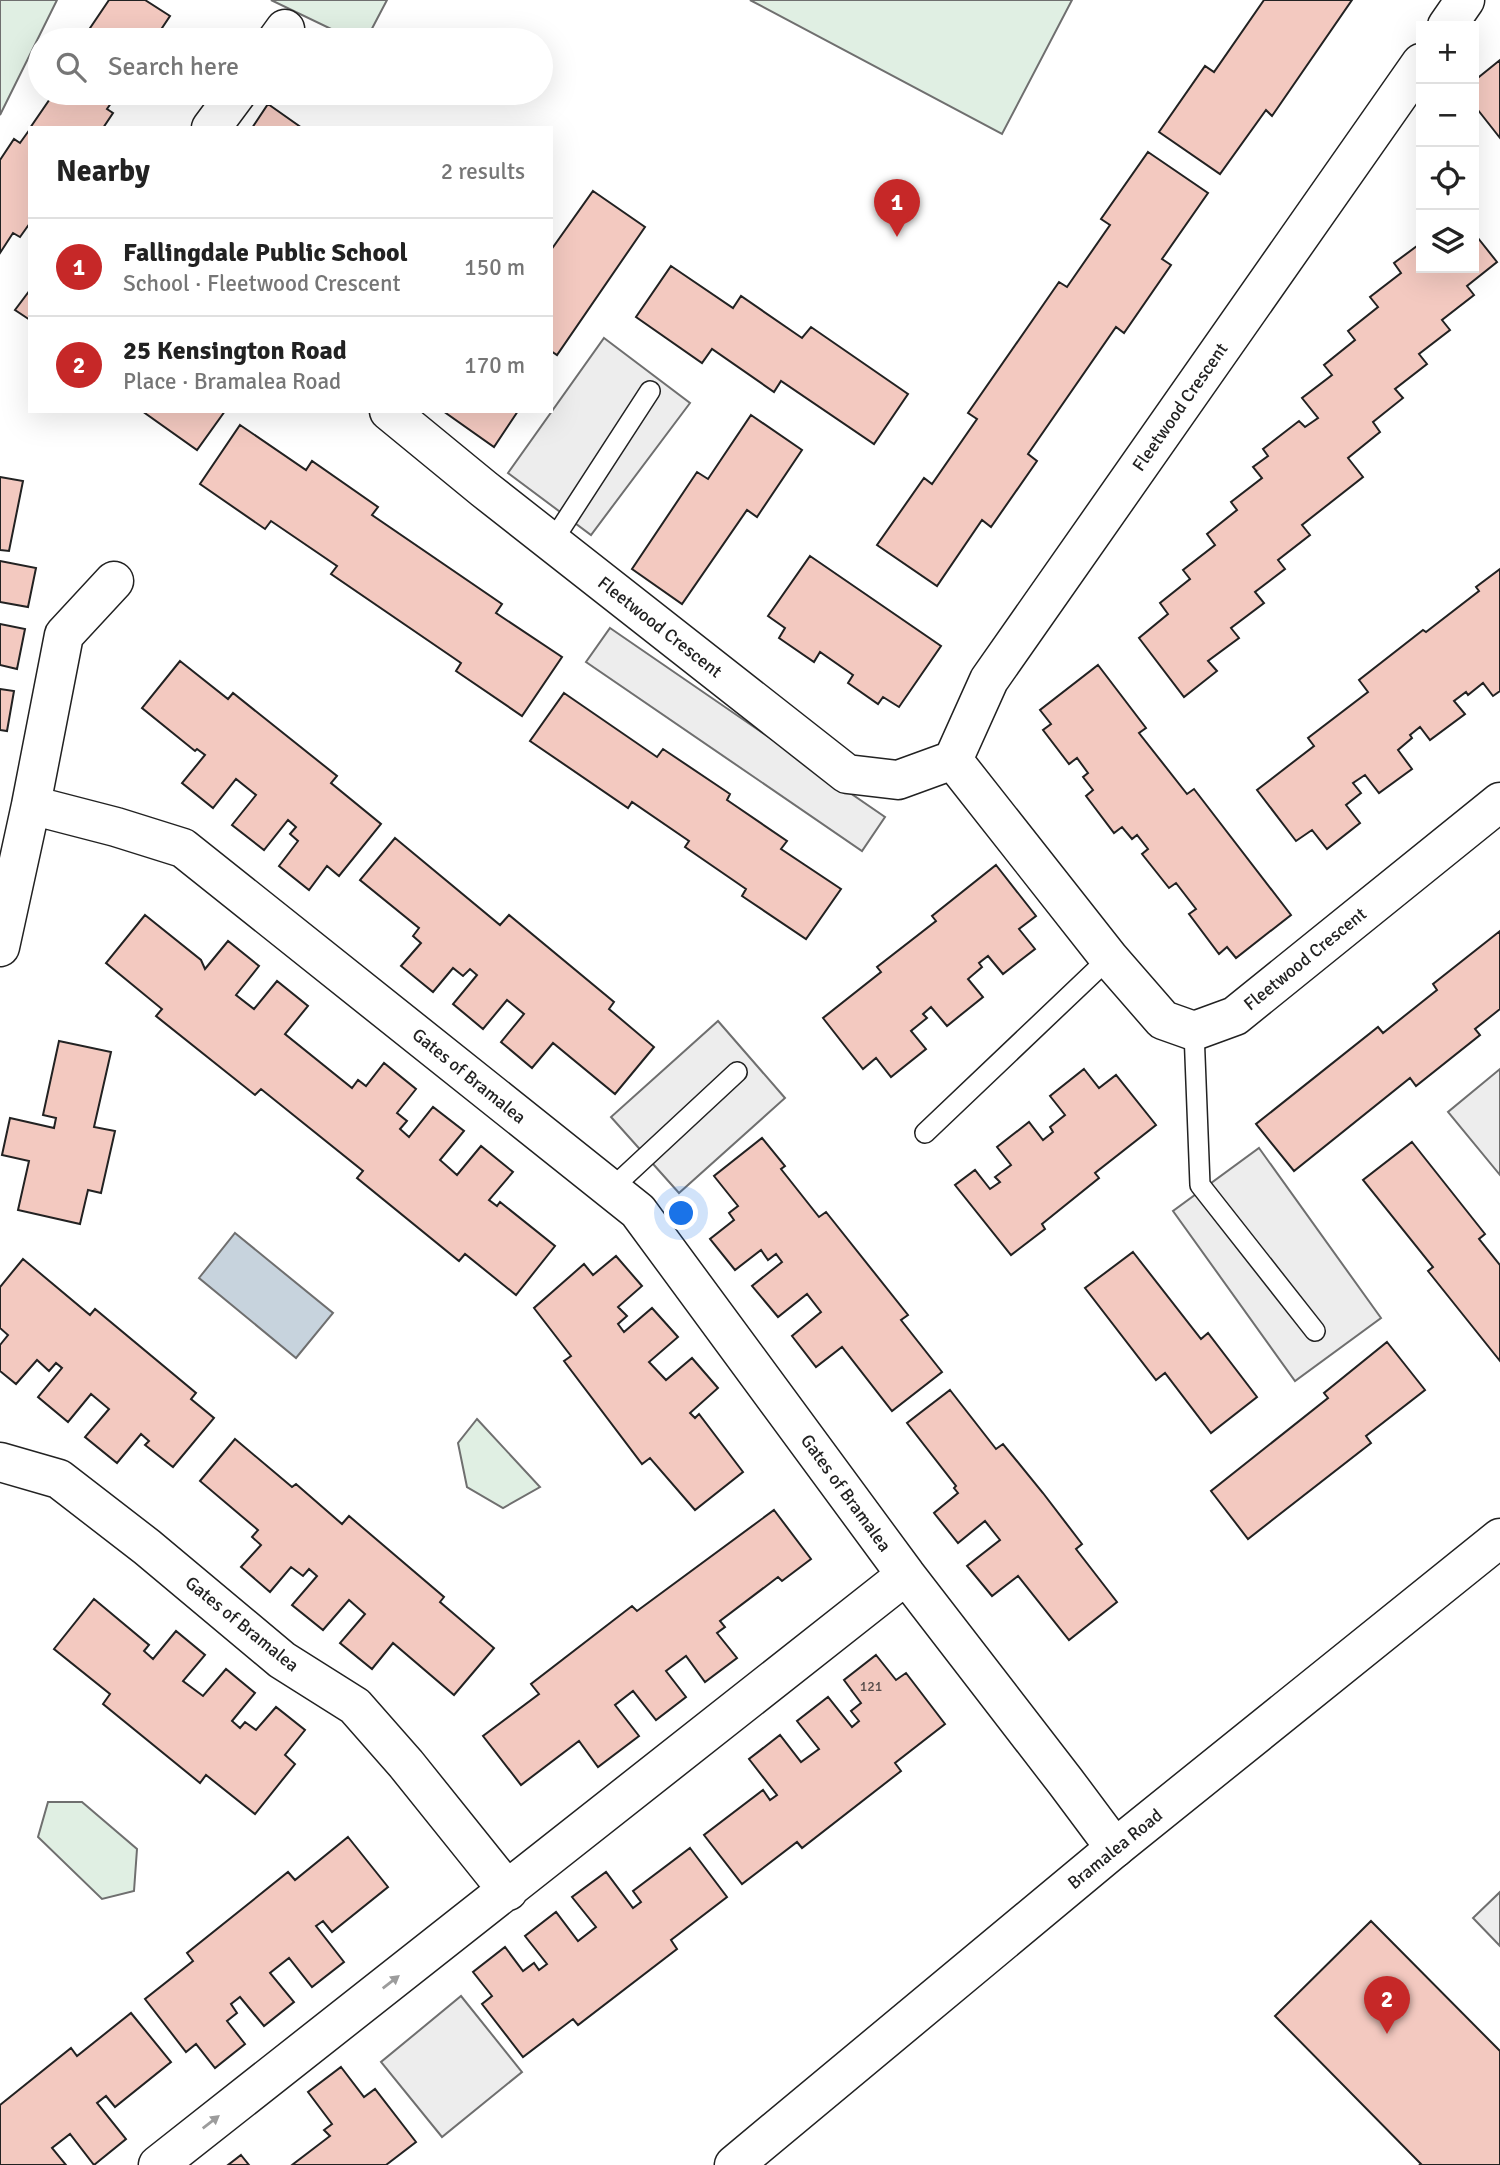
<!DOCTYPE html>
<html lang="en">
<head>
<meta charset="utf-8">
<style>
	:root { --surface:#fff; --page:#f2f2f2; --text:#222; --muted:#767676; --line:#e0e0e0; --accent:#c62828 }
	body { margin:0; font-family:Signika,sans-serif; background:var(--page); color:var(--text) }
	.controls { position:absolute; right:21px; top:21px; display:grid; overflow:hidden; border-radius:0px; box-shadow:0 7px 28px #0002 }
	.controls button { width:63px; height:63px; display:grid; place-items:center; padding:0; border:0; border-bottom:2px solid var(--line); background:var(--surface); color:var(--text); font:35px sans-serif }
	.you { position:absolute; left:682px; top:1214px; width:24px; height:24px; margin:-18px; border:5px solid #fff; border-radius:50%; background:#1a73e8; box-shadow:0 0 0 10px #1a73e833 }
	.badge { display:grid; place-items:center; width:46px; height:46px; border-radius:50%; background:var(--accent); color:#fff; font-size:23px; font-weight:700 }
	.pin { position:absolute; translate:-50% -58px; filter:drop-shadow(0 2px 4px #0008) }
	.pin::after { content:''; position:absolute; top:37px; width:24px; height:21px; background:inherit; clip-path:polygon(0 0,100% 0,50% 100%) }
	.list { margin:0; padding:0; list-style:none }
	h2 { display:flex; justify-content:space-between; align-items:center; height:91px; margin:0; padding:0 28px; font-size:30px }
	h2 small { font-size:23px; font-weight:400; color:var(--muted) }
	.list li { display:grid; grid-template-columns:46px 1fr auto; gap:21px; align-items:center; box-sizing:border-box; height:98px; padding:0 28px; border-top:2px solid var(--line) }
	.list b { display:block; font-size:26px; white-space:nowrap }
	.list p { margin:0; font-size:23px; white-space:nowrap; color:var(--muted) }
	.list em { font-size:23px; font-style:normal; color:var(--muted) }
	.icon { flex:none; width:38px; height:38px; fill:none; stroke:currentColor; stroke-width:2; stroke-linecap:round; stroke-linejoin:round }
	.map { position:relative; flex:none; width:1500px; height:2165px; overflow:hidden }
	.search { position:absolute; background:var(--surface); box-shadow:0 7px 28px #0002; left:28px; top:28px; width:525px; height:77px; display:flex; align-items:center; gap:18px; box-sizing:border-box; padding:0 24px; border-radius:38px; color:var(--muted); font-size:26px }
	.panel { position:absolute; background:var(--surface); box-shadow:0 7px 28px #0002; left:28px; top:126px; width:525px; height:287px; border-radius:0px }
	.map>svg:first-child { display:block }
	.green { fill:#e0efe3; stroke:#6f6f6f; stroke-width:2 }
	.parking { fill:#ededed; stroke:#6f6f6f; stroke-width:2 }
	.water { fill:#c7d3dd; stroke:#6f6f6f; stroke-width:2 }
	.building { fill:#f3c9c0; stroke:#222; stroke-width:2 }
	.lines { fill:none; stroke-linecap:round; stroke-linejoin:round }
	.service-casing { stroke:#222; stroke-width:22 }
	.minor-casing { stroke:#222; stroke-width:41 }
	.secondary-casing { stroke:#222; stroke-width:41 }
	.service { stroke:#fff; stroke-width:19 }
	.minor { stroke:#fff; stroke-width:38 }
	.secondary { stroke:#fff; stroke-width:38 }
	.oneway { fill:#9c9c9c }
	.labels { text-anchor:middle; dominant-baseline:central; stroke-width:5; stroke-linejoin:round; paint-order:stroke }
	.number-label { font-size:14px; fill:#564c4a }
	.street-label { font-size:18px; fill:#222; stroke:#fff }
</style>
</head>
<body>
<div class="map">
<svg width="1500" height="2165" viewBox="0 0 1500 2165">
	<rect width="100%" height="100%" fill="#fff"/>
	<path class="green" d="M0,0H57L0,115Z
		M271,0H387L366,40H354Z
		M750,0H1072L1002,134Z
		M477,1419L540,1487L503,1508L467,1487L458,1443Z
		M48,1802H82L137,1849L134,1891L102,1899L38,1837Z"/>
	<path class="parking" d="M604,338L690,403L591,535L508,473Z
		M610,628L885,817L862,851L586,662Z
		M718,1021L785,1098L679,1193L611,1117Z
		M1500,1069V1175L1448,1112Z
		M1259,1148L1381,1318L1295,1381L1173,1211Z
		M1500,1892V1946L1473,1918Z
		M461,1996L522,2072L442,2137L381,2062Z"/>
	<path class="water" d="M235,1233L333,1313L296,1358L199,1278Z"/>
	<path class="building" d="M109,0H145L170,16L154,40H82Z
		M1264,0H1352L1272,116L1266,110L1220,174L1159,132L1205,66L1214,72Z
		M1500,60V138L1474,105V81Z
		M54,93H118L107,109L113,113L103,128H30Z
		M268,104L302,128H252Z
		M30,129V223L20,237L13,233L0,253V160L14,139L20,143Z
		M1148,152L1208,193L1162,259L1171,265L1124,333L1116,327L1028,454L1037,461L991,527L982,520L937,586L877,545L924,478L932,484L977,419L968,413L1059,282L1067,287L1110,225L1101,219Z
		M593,191L645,227L557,355L551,351V250Z
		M1474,233L1497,262L1467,286L1474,295L1442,320L1450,330L1419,354L1427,364L1395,389L1403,398L1373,422L1380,432L1348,458L1363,477L1302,525L1310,535L1278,560L1285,569L1255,592L1264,603L1231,628L1239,638L1208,661L1217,671L1184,697L1139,638L1168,614L1160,603L1190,579L1183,570L1215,545L1207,534L1237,510L1231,502L1262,478L1253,467L1268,456L1263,449L1299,421L1305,427L1318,418L1302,398L1332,375L1324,365L1355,340L1348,331L1378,307L1370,297L1401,273L1394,263L1421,243V268H1474Z
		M671,266L733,308L741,296L802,338L811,327L908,394L874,444L781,381L774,392L712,349L702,363L636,317Z
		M30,290V320L15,310Z
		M142,411H225L197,450Z
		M443,411H518L494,447Z
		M751,415L802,450L757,517L747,510L682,604L632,569L697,472L708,479Z
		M240,425L306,470L312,461L378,507L372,515L502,604L496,613L562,657L522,716L456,671L461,663L331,574L337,566L271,521L265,529L200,484Z
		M0,477L23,481L9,551L0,550Z
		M810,556L941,646L899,707L883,697L878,704L848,683L853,675L820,652L814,662L779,638L785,628L768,616Z
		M0,561L36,568L28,607L0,602Z
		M1500,569V691L1493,696L1483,683L1468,695L1466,692L1454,701L1465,714L1430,740L1420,727L1410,735L1412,738L1398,750L1412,769L1379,793L1365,775L1353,783L1361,793L1346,805L1360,823L1327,849L1312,830L1296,841L1257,790L1314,746L1308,738L1368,692L1359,680L1423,630L1426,632L1479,591L1476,587Z
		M0,624L25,629L17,669L0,665Z
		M180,661L228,699L233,693L337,776L331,783L381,824L339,876L327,866L309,890L279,866L298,841L290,834L296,827L288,820L264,850L232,825L256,795L236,779L213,808L182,783L205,755L197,749L195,751L142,708Z
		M1098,665L1146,728L1139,733L1187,794L1194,789L1291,915L1236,958L1227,947L1219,954L1189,914L1196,909L1176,883L1169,888L1142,854L1148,849L1137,835L1132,839L1122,827L1114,833L1086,796L1093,790L1083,777L1088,773L1077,758L1069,764L1043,730L1051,724L1040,710Z
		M0,689L14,691L7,731L0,730Z
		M564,693L657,757L663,749L730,794L727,800L787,841L781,849L841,889L806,939L742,896L746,889L685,847L689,841L632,802L628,808L530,741Z
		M395,838L500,925L509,915L614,1002L609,1009L654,1047L615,1094L553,1043L532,1068L501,1042L524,1014L507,1000L483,1029L453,1004L477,975L470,969L463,976L453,968L433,992L401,966L421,943L413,936L419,928L360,880Z
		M996,865L1036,916L1019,929L1035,949L1003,974L988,956L979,963L982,967L968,979L983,997L947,1026L931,1007L923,1014L927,1018L911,1031L926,1049L891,1077L876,1058L863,1069L823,1018L881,972L877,967L936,921L932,916Z
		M145,915L201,960L205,969L228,941L259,966L236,995L254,1009L277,981L308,1006L285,1034L352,1088L358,1080L366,1086L384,1063L416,1089L397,1113L407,1121L400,1129L409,1137L433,1107L464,1131L440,1160L457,1175L481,1146L513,1172L489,1200L497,1206L500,1202L555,1246L516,1295L465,1254L459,1261L357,1178L363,1171L261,1089L255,1095L156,1016L162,1009L106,963Z
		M1500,931V1009L1475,1029L1480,1035L1416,1086L1410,1078L1294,1171L1256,1124L1378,1027L1383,1033L1437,990L1433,984Z
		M59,1041L111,1052L94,1127L115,1131L101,1193L88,1190L80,1224L18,1210L29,1161L2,1155L10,1118L54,1128L56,1118L43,1115Z
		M1084,1069L1099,1088L1116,1075L1156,1125L1095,1173L1099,1178L1042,1224L1045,1229L1011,1255L955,1185L975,1170L990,1189L1000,1182L995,1177L1011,1165L997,1147L1029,1122L1043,1140L1053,1132L1050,1127L1065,1115L1050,1096Z
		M762,1138L785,1166L781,1169L819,1217L826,1212L908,1315L901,1320L942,1372L892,1411L842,1347L816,1367L792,1336L821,1312L807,1294L778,1317L752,1286L782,1262L776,1254L768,1260L761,1250L735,1270L710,1239L734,1220L729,1213L738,1206L714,1176Z
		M1412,1142L1485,1234L1479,1239L1500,1265V1361L1428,1271L1433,1267L1363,1180Z
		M1133,1252L1201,1339L1208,1333L1257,1397L1211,1433L1165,1373L1156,1380L1085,1288Z
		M616,1256L642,1286L618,1307L627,1316L618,1324L624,1332L652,1308L678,1337L649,1362L666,1380L692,1358L718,1388L690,1413L695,1418L699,1414L743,1472L695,1510L650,1458L642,1464L564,1361L571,1356L534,1308L584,1264L593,1275Z
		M23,1259L90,1315L95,1309L196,1393L191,1399L214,1418L173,1467L145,1445L149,1441L141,1434L117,1463L85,1437L109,1409L91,1394L68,1422L38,1397L62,1368L56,1363L49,1371L37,1360L16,1384L0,1371V1345L8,1335L0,1328V1287Z
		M1387,1342L1425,1390L1366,1436L1371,1443L1248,1539L1211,1491L1328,1398L1324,1393Z
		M950,1390L996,1449L1003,1444L1043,1493L1082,1544L1076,1549L1117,1602L1069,1640L1018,1576L992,1596L967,1566L1000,1540L985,1521L958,1543L934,1513L958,1493L954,1488L956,1486L907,1423Z
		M235,1439L292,1487L296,1484L342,1524L349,1516L444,1597L440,1602L494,1648L454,1695L393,1643L372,1669L340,1643L365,1614L349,1600L323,1630L292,1605L317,1576L309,1569L303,1576L291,1567L270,1592L241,1567L261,1545L252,1537L258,1530L200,1481Z
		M774,1510L811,1559L782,1581L778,1577L720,1621L725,1627L717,1633L737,1658L705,1682L686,1656L666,1671L686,1697L656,1720L633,1691L615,1705L639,1736L598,1767L579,1741L521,1785L483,1736L539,1694L531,1684L632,1606L637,1611Z
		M94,1599L149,1645L144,1651L153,1659L176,1631L205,1655L183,1681L203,1696L226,1669L255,1693L232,1721L240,1728L245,1722L256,1730L276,1707L305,1730L285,1755L295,1764L255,1814L206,1775L200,1783L103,1704L110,1694L54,1649Z
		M876,1655L896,1680L906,1673L945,1724L895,1763L901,1771L802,1848L797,1842L742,1884L704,1835L763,1790L770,1800L777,1795L749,1759L780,1735L801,1762L819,1749L797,1721L828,1697L852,1727L859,1721L851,1711L861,1703L844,1680Z
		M348,1837L388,1887L332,1932L323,1921L316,1926L344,1962L312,1987L289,1958L270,1973L294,2002L264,2026L240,1997L231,2004L237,2013L227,2021L245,2044L215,2068L196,2044L186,2052L145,1999L193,1961L187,1953L288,1872L295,1880Z
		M690,1848L727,1897L671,1940L677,1949L578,2025L573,2019L523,2057L482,2004L492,1996L473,1972L505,1947L523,1971L534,1963L539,1970L547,1964L525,1936L556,1912L578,1941L596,1927L572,1897L606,1872L633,1908L641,1902L633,1891Z
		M1371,1921L1500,2051V2165H1419L1421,2164L1275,2016Z
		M131,2013L171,2062L115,2107L106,2096L97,2103L126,2139L94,2165L70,2134L52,2148L66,2165H0V2105L71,2048L77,2056Z
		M341,2067L364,2097L375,2089L416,2142L386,2165H292L330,2136L324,2130L332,2124L308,2092Z
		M241,2155L249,2165H228Z"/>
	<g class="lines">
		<defs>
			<path id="service" d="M552,542L650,391
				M1194,1031L1200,1185L1315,1331
				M925,1133L1109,958
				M610,1190L737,1072"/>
			<path id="minor" d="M1447,26L1465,0
				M277,40L285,29
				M211,128L237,93
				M389,411L484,489L847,774L898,780L953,760L989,680L1421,63
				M953,760L1109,958L1163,1020L1194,1031L1235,1016L1500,802
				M31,805L64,635L114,581
				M0,947L31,805L116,827L183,848L638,1211L906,1575L1065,1781L1115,1848
				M0,1462L59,1479L147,1547L282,1660L355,1706L406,1764L508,1891
				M158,2165L906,1575"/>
			<path id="secondary" d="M734,2165L1115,1848L1500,1538"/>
		</defs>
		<use href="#service" class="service-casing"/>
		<use href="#minor" class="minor-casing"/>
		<use href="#secondary" class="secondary-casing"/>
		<use href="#service" class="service"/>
		<use href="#minor" class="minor"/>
		<use href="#secondary" class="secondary"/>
	</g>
	<defs><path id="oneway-solid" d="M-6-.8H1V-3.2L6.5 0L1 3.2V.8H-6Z" transform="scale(1.75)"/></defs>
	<g class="oneway">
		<use href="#oneway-solid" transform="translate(391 1982) rotate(-38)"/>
		<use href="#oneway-solid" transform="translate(211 2122) rotate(-38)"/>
	</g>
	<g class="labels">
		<g class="number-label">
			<text x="871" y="1686">121</text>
		</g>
		<g class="street-label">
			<text transform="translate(1180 407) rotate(-55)">Fleetwood Crescent</text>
			<text transform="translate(660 627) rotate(38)">Fleetwood Crescent</text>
			<text transform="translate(1305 959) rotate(-39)">Fleetwood Crescent</text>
			<text transform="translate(469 1076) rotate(39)">Gates of Bramalea</text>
			<text transform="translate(846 1493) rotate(54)">Gates of Bramalea</text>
			<text transform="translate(242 1624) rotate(39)">Gates of Bramalea</text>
			<text transform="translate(1115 1849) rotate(-39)">Bramalea Road</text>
		</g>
	</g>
</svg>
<div class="controls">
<button>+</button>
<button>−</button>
<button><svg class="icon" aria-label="locate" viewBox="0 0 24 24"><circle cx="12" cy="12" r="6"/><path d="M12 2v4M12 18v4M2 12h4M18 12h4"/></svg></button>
<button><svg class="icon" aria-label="layers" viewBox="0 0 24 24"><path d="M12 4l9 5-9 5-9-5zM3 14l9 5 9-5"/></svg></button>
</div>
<div class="you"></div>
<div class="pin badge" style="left:897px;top:237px">1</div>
<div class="pin badge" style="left:1387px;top:2034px">2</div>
<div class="search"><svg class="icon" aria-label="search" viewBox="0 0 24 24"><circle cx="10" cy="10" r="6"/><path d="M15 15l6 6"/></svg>Search here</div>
<section class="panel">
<h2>Nearby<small>2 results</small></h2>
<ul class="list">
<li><span class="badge">1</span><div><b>Fallingdale Public School</b><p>School · Fleetwood Crescent</p></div><em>150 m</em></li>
<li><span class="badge">2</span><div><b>25 Kensington Road</b><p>Place · Bramalea Road</p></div><em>170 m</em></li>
</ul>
</section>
</div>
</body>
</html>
